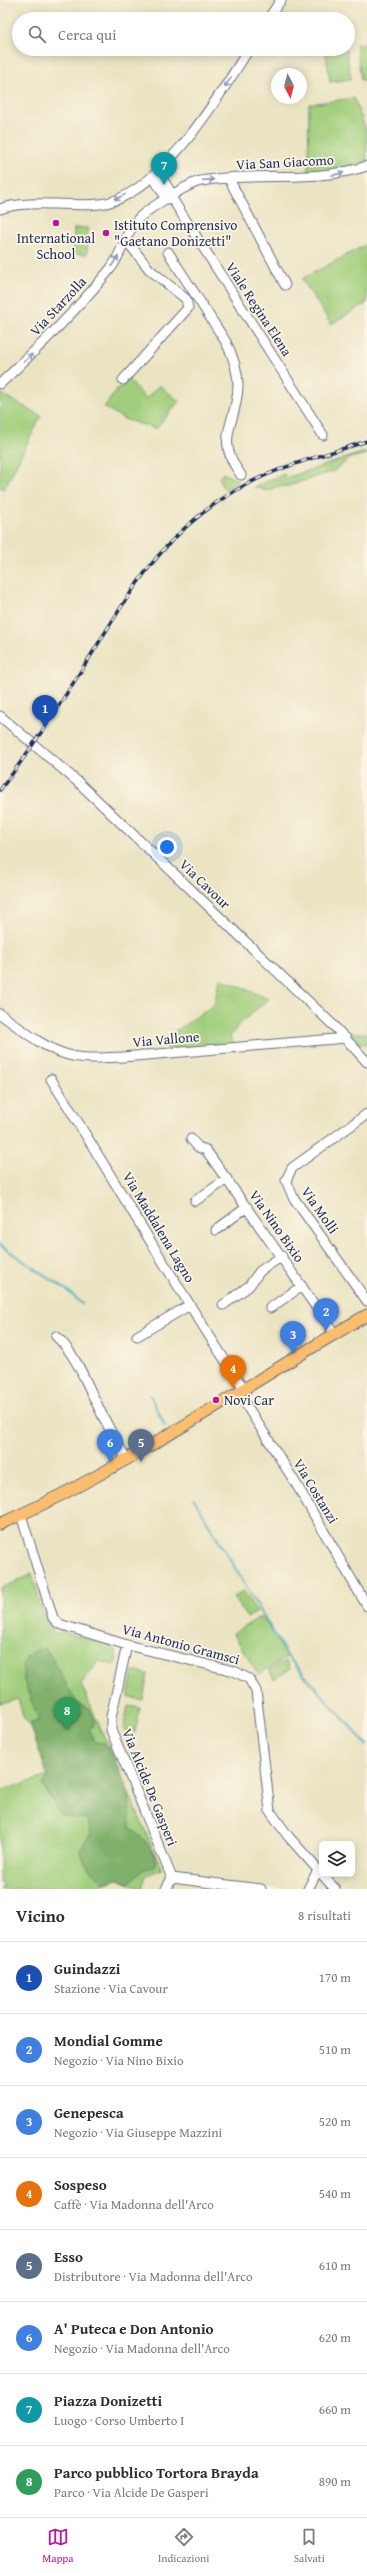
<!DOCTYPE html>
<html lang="it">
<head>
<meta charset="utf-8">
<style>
	:root { --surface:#fff; --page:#f2f2f3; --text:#2b2b33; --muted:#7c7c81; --line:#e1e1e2; --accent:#b5179e }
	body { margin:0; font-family:"Gentium Book Plus",serif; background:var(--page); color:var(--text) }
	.controls { position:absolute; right:12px; bottom:12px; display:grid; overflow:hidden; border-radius:6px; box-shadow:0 2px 10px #0003 }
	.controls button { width:36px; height:36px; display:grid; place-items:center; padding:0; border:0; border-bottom:1px solid var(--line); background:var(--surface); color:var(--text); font:20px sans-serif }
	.compass { position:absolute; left:271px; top:68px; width:36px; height:36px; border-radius:50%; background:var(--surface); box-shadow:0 2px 10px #0003; rotate:173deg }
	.you { position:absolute; left:167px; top:847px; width:14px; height:14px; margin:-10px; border:3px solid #fff; border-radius:50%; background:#1a73e8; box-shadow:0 0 0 6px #1a73e833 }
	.badge { display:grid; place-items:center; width:26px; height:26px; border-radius:50%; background:var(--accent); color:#fff; font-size:13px; font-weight:700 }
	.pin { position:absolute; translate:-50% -33px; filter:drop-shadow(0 1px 2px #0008) }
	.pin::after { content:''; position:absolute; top:21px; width:14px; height:12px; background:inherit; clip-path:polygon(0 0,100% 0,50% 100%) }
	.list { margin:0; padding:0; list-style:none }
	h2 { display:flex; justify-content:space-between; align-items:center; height:52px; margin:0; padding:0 16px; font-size:17px }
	h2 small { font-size:13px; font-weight:400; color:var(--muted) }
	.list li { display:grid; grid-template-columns:26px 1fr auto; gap:12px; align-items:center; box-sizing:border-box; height:72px; padding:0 16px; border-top:1px solid var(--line) }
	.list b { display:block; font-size:15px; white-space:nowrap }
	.list p { margin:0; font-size:13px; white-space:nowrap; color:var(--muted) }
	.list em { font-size:13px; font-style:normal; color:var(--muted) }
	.icon { flex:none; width:22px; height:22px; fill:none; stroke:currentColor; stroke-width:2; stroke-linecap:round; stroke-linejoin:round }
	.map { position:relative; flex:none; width:367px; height:1889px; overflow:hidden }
	.search { position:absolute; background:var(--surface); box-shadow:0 2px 10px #0003; left:12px; right:12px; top:12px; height:44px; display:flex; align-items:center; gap:10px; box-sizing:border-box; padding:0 14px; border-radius:22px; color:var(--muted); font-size:15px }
	.sheet { height:628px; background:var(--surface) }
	nav { display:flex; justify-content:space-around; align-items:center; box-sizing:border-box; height:56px; border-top:1px solid var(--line); background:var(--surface); font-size:11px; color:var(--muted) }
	nav a { display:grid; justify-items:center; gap:2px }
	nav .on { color:var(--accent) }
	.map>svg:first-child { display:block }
	.green { fill:#a0ce7c; stroke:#5e7e6d }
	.forest { fill:#80b16c; stroke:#4e7065 }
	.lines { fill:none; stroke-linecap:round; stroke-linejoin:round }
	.stream { stroke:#3eaabd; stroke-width:2 }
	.minor-casing { stroke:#646e81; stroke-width:11 }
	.major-casing { stroke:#646e81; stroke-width:13 }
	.minor { stroke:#fff; stroke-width:9 }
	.major { stroke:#fbbd6e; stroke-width:11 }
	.rail-casing { stroke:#1b2f5e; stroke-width:3.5 }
	.rail { stroke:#fcf5e5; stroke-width:2; stroke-dasharray:6; stroke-linecap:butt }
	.oneway { stroke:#8d97ae }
	.poi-dot { fill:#b5179e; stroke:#fcf5e5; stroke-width:1.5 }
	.labels { text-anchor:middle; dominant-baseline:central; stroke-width:3.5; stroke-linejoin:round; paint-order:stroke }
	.street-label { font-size:14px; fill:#1b2f5e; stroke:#fcf5e5 }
	.poi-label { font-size:14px; fill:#1b2f5e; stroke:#fcf5e5; text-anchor:start }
</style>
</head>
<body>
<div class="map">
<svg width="367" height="1889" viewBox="0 0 367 1889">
	<rect width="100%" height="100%" fill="#fcf5e5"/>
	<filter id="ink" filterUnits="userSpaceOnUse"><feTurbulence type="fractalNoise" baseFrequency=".025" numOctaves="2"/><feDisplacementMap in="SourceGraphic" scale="8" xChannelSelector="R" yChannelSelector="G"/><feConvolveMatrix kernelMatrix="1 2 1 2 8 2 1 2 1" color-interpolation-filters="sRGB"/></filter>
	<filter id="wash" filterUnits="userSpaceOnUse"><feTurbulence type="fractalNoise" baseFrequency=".012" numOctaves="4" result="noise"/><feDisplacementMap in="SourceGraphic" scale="16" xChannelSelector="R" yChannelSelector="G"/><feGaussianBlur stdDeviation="0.9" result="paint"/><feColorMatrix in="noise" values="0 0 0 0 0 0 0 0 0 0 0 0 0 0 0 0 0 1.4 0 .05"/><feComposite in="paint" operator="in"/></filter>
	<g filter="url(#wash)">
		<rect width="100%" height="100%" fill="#ebe4c3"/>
		<path class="green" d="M367,43V80H361L356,44Z
			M325,49H346L351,79L330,82Z
			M354,98L367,133V162L327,171L308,173L309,104Z
			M74,228H88L87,254H73Z
			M367,244V303L331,324L302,279Z
			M128,379L146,399L159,385L179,401L156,429L124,419L104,407L119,387L121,388Z
			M0,393L41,416L4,489L0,487Z
			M367,451V454L350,458L334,471L288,486L276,487L267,491L254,487L284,474L286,478Z
			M223,473L239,481L226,490L221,485L219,478Z
			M220,978L269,999L238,1025L230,1037L234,1044L166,1050L162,1040L214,1005Z
			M346,1033H367V1044H356Z
			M32,1574L44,1616L56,1634L61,1632L107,1644L116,1651L117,1660L114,1665L99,1661L81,1684L162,1869L146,1875L142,1889L118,1879L86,1889H0L3,1885L0,1884V1791L48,1776L35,1736L30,1724L24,1719L18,1699L0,1704V1589Z
			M244,1591L257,1612L247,1618L234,1597Z
			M262,1616L287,1657L258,1675L233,1633Z
			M286,1661L290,1669L274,1679L269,1670Z
			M133,1671L148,1674L143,1700L128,1697Z
			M128,1706L140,1708L135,1733L123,1730Z"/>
		<path class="forest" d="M46,1648L77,1703L90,1710L95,1721L89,1731L95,1742L103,1743L112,1754L129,1793L130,1828C141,1837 158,1851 155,1866L143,1870L129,1883L118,1879L104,1883L84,1862L80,1849L91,1833L88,1820L60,1815L43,1785L48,1777L30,1724L39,1720C30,1694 4,1655 46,1648Z"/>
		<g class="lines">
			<path class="stream" d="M0,1245L68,1291L82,1304
				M150,1395L165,1426
				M194,1499L288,1657L367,1745"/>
		</g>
	</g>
	<g filter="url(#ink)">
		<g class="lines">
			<defs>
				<path id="minor" d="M268,19L281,0
					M158,172L173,196
					M153,177L167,199
					M229,179L285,285
					M171,197L323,435
					M0,209C28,199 70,207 100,204C158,198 220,95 249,49
					M168,252L226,342C233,356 238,370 238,386C237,425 213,437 241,475
					M123,380L188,308L186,299L149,269L126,240
					M0,384C39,347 77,310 111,268C123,252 125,232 139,218C148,209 189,183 201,181C256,171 313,184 367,166
					M0,716L78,782L333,1025L367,1062
					M0,1014C20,1028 42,1047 65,1054C84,1060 104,1058 123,1057L346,1038
					M51,1079C116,1182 176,1288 244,1389
					M367,1114L292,1168L286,1180L293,1197L367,1301
					M191,1139L198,1147L206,1150L335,1334
					M195,1201L227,1179
					M216,1230L247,1207
					M223,1305L249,1286L260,1271L282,1256
					M270,1308L302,1286
					M56,1336C76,1355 84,1378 96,1402C105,1422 116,1441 127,1460
					M137,1336L188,1306
					M238,1392L295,1482L367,1606
					M21,1515L53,1618L59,1624L127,1645L234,1671L249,1679L256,1691L270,1811L288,1836L335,1889
					M127,1645L111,1717V1730L172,1878L166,1889
					M172,1878L261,1889
					M308,1889L318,1870"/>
				<path id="major" d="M0,1524C129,1467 245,1385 367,1315"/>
			</defs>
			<use href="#minor" class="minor-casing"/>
			<use href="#major" class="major-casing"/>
			<use href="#minor" class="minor"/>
			<use href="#major" class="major"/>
			<defs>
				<path id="rail" d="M0,790C34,746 63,699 93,652C136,583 166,530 240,488C278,466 325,455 367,441"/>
			</defs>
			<use href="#rail" class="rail-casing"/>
			<use href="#rail" class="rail"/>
		</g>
		<defs><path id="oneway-shaft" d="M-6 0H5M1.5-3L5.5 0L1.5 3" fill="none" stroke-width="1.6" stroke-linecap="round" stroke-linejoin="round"/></defs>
		<g class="oneway">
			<use href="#oneway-shaft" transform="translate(228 82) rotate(124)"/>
			<use href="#oneway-shaft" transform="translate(338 174) rotate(-13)"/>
			<use href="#oneway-shaft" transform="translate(208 180) rotate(-4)"/>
			<use href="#oneway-shaft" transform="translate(120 197) rotate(154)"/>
			<use href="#oneway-shaft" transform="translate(115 261) rotate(-57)"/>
			<use href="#oneway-shaft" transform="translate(28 358) rotate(-43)"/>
		</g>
	</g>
	<g class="poi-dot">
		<circle cx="56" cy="223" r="4"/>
		<circle cx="106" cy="233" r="4"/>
		<circle cx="216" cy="1400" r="4"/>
	</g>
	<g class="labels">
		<g class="street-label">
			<text transform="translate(285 162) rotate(-3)">Via San Giacomo</text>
			<text transform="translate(58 306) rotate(-47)">Via Starzolla</text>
			<text transform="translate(259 309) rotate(57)">Viale Regina Elena</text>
			<text transform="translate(205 884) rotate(44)">Via Cavour</text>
			<text transform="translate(166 1039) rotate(-5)">Via Vallone</text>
			<text transform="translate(320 1210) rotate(55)">Via Molli</text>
			<text transform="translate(277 1226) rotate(55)">Via Nino Bixio</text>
			<text transform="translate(159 1227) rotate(59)">Via Maddalena Lagno</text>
			<text transform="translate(316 1491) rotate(59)">Via Costanzi</text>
			<text transform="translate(181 1644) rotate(15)">Via Antonio Gramsci</text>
			<text transform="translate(150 1787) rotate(68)">Via Alcide De Gasperi</text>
		</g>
		<g class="poi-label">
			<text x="114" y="225">Istituto Comprensivo<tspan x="114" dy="16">"Gaetano Donizetti"</tspan></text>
			<text x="56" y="238" text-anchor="middle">International<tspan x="56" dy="16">School</tspan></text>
			<text x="224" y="1400">Novi Car</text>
		</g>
	</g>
</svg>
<div class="controls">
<button><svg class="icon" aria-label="layers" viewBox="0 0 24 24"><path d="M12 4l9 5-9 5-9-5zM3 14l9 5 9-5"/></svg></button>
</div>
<svg class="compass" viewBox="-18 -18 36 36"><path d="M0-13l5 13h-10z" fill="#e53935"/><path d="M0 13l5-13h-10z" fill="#7c7c81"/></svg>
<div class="you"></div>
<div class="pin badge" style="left:45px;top:728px;background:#1a4fb4">1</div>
<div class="pin badge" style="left:326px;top:1331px;background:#3f7fe0">2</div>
<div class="pin badge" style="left:293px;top:1354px;background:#3f7fe0">3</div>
<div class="pin badge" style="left:233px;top:1388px;background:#e8710a">4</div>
<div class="pin badge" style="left:141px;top:1462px;background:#5c6f8a">5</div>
<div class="pin badge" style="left:110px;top:1462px;background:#3f7fe0">6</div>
<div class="pin badge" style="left:164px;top:185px;background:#0f9aa8">7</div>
<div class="pin badge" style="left:67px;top:1730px;background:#2e9e5b">8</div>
<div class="search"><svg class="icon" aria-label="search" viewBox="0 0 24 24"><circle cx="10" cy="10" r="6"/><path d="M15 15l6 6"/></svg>Cerca qui</div>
</div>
<section class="sheet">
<h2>Vicino<small>8 risultati</small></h2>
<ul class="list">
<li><span class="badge" style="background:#1a4fb4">1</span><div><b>Guindazzi</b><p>Stazione · Via Cavour</p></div><em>170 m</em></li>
<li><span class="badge" style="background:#3f7fe0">2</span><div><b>Mondial Gomme</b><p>Negozio · Via Nino Bixio</p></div><em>510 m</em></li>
<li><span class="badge" style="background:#3f7fe0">3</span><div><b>Genepesca</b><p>Negozio · Via Giuseppe Mazzini</p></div><em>520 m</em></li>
<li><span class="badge" style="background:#e8710a">4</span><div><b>Sospeso</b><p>Caffè · Via Madonna dell'Arco</p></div><em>540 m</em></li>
<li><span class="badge" style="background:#5c6f8a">5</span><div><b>Esso</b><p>Distributore · Via Madonna dell'Arco</p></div><em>610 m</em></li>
<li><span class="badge" style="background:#3f7fe0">6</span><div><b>A' Puteca e Don Antonio</b><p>Negozio · Via Madonna dell'Arco</p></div><em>620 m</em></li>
<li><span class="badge" style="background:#0f9aa8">7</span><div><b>Piazza Donizetti</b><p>Luogo · Corso Umberto I</p></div><em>660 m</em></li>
<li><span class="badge" style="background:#2e9e5b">8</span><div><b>Parco pubblico Tortora Brayda</b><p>Parco · Via Alcide De Gasperi</p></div><em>890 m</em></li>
</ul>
</section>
<nav>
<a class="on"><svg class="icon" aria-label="map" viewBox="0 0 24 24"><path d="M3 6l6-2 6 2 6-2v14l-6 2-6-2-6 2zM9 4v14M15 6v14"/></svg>Mappa</a>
<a><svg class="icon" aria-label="directions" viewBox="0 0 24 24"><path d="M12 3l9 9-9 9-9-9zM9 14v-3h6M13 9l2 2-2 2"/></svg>Indicazioni</a>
<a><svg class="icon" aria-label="saved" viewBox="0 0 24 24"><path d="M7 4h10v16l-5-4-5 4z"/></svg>Salvati</a>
</nav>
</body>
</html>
